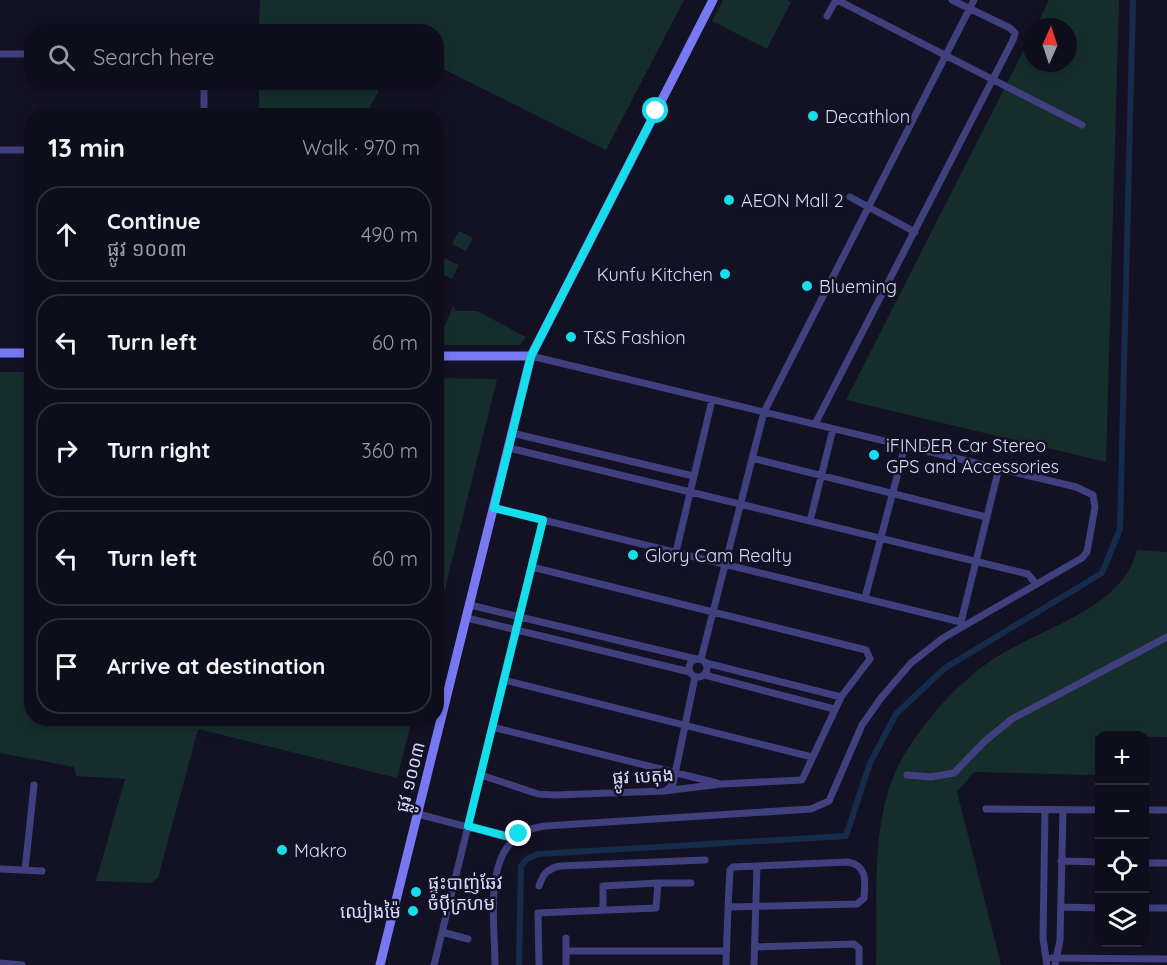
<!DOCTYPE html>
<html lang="en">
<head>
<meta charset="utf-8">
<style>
	:root { --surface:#0e0d1b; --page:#171624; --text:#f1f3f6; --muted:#9b9ca3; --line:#2e2d3a }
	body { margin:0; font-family:Quicksand,"Noto Sans Khmer",sans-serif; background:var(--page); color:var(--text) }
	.controls { position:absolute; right:18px; bottom:18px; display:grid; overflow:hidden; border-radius:12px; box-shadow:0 3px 9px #0003 }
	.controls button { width:54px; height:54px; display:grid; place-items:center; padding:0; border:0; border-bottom:2px solid var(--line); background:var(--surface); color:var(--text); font:30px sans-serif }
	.compass { position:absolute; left:1023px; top:18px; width:54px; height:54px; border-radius:50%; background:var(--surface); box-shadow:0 3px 9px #0003; rotate:3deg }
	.stop { position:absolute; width:18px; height:18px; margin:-14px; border:4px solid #15ddea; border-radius:50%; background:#fff }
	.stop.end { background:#15ddea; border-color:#fff; box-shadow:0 2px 6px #0008 }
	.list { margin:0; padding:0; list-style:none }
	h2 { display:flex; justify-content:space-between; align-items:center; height:78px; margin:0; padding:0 24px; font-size:26px }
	h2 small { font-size:20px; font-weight:400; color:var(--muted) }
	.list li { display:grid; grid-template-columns:39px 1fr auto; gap:18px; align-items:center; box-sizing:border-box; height:96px; margin:0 12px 12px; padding:0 12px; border:2px solid var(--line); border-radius:24px }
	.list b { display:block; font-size:22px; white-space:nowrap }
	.list p { margin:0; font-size:20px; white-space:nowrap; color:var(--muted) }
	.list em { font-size:20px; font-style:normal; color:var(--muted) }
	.icon { flex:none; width:33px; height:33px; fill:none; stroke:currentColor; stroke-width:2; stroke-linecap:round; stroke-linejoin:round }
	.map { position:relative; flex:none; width:1167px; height:965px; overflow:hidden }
	.search { position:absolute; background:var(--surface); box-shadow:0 3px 9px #0003; left:24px; top:24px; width:420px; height:66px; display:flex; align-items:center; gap:15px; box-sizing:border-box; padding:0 21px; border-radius:24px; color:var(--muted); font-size:22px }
	.panel { position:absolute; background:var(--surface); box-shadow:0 3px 9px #0003; left:24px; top:108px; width:420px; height:618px; border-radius:24px }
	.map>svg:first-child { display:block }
	.green { fill:#152e2c }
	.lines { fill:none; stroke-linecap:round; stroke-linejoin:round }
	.canal { stroke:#152b4a; stroke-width:6 }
	.minor { stroke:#40407f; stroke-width:7 }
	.secondary { stroke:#7779f3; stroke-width:9 }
	.route { stroke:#15ddea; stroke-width:8 }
	.poi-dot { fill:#15ddea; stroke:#131124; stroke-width:2 }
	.labels { text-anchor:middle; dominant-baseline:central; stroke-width:5; stroke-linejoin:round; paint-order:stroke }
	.poi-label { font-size:18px; fill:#dad8fb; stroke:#131124; text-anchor:start }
	.street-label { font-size:18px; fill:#dad8fb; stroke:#131124 }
</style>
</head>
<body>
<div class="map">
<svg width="1167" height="965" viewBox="0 0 1167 965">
	<rect width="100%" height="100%" fill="#131124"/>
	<path class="green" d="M260,0H684L606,150L437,66L436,32L259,31Z
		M723,0H787L791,2L767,49L712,21Z
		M1049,0H1119L1106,462L846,400L1032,34V63H1068V27H1036Z
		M259,83V82L383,83L365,116L259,115Z
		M459,231L473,238L466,251L452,244Z
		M444,258L459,265L452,279L438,272Z
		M453,306L456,311H477L526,337L520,345H437Z
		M0,372H31L32,718L412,719L397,778L198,729L158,878L150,883L96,881L125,779L76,776L74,767L0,753Z
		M437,378L497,379L437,621L436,378Z
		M1137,550L1167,552V737L1095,736V775L974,772L957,792L1001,965H876C878,905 870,827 896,771C913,734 949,692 982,667C1028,630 1122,614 1137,550Z"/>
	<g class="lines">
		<path class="canal" d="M519,965L521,866L527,859L538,854L846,836L870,763L896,714L945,668L1102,573L1120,529L1133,0"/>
		<path class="minor" d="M837,0L1082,125
			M827,16L836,0
			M0,54H32
			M204,82V116
			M0,150H32
			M850,197L915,232
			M815,424L1013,40L1015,33L1010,28L952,0
			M512,433L693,476
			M509,448L1028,574L1036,584
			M752,458L986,517
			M494,508L961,622L964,626
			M810,521L833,429
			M676,552L712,400
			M865,598L905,446
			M470,605L696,659
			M467,618L690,672
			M961,622L999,468
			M689 668a9 9 0 1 1 18 0a9 9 0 1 1-18 0Z
			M701,659L764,412L974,0
			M706,663L841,697
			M705,675L834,709
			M504,680L812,757
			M492,727L717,783
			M481,775L538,794L555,795L664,791L721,784L802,780L841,697L870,659L866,650L532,567
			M907,775L931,777L954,773L985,741L1012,719L1167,637
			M667,790L673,784L695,677
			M986,809L1100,810
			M1045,810L1043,938L1047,965
			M1144,810H1167
			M418,814L513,839
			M1061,861L1100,862
			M1144,863H1167
			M0,869L42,871
			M25,870L34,785
			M658,883H691
			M539,886C543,874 547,869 560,866L705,860
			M1061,907L1100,908
			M1144,908H1167
			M442,932L468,939
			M755,947L854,944L859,948V965
			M566,951H726
			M1052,958L1167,959
			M0,963L22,965
			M434,965L543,520
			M495,965C495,916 479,834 545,826L811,809L829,801L862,725L881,698L911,663L943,638L1082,558L1087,552L1095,507L1093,495L1076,487L531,356
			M539,965L538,913L656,908L658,883L603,886V909
			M566,965V938
			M726,965C727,933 728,902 730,870L733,867L848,862C868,866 865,881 864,898L857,904L728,907
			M754,965L757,866
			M1055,965L1060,940L1063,810"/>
		<path class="secondary" d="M0,353H32
			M436,356H531
			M380,965L531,356L713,0"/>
	</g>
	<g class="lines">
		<path class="route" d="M519,834L513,838L468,826L543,520L494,508L531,356L656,111"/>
	</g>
	<g class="poi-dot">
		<circle cx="813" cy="116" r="6"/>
		<circle cx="729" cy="200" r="6"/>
		<circle cx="725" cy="274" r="6"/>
		<circle cx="807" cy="286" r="6"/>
		<circle cx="571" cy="337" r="6"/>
		<circle cx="874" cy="455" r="6"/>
		<circle cx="633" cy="555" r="6"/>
		<circle cx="282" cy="850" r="6"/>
		<circle cx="416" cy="892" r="6"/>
		<circle cx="413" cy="911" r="6"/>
	</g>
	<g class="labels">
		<g class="poi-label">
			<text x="825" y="116">Decathlon</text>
			<text x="741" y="200">AEON Mall 2</text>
			<text x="713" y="274" text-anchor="end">Kunfu Kitchen</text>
			<text x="819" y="286">Blueming</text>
			<text x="583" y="337">T&amp;S Fashion</text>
			<text x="886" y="445">iFINDER Car Stereo<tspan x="886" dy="21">GPS and Accessories</tspan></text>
			<text x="645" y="555">Glory Cam Realty</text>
			<text x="294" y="850">Makro</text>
			<text x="428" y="882">ផ្ទះបាញ់ឆែវ<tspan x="428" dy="21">ចំប៉ីក្រហម</tspan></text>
			<text x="401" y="911" text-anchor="end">ឈៀងម៉ៃ</text>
		</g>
		<g class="street-label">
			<text transform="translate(643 776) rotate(-3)">ផ្លូវ បេតុង</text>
			<text transform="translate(410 777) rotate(-76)">ផ្លូវ ១០០៣</text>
		</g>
	</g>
</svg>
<div class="controls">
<button>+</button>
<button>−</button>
<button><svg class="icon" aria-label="locate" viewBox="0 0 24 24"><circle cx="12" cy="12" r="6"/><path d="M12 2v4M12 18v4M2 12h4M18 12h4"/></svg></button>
<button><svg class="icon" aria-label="layers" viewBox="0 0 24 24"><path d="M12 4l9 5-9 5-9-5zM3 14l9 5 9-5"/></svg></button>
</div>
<svg class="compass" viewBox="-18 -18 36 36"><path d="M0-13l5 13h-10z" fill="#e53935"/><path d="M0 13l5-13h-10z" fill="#9b9ca3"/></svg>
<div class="stop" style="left:656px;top:111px"></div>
<div class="stop end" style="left:519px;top:834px"></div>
<div class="search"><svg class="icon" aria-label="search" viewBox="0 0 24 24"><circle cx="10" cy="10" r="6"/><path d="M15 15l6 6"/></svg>Search here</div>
<section class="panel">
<h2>13 min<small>Walk · 970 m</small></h2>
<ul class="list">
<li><svg class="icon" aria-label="ahead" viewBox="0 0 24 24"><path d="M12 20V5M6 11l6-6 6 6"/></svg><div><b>Continue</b><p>ផ្លូវ ១០០៣</p></div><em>490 m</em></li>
<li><svg class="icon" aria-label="left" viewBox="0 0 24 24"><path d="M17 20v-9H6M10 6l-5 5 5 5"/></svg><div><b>Turn left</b></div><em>60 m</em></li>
<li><svg class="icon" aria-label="right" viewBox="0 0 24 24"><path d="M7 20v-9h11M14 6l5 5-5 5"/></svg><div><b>Turn right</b></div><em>360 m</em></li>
<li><svg class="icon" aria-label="left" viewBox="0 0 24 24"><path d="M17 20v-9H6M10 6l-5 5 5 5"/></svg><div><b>Turn left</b></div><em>60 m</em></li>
<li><svg class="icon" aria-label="arrive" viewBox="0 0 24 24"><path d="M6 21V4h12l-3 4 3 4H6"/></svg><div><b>Arrive at destination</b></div></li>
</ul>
</section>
</div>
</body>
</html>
